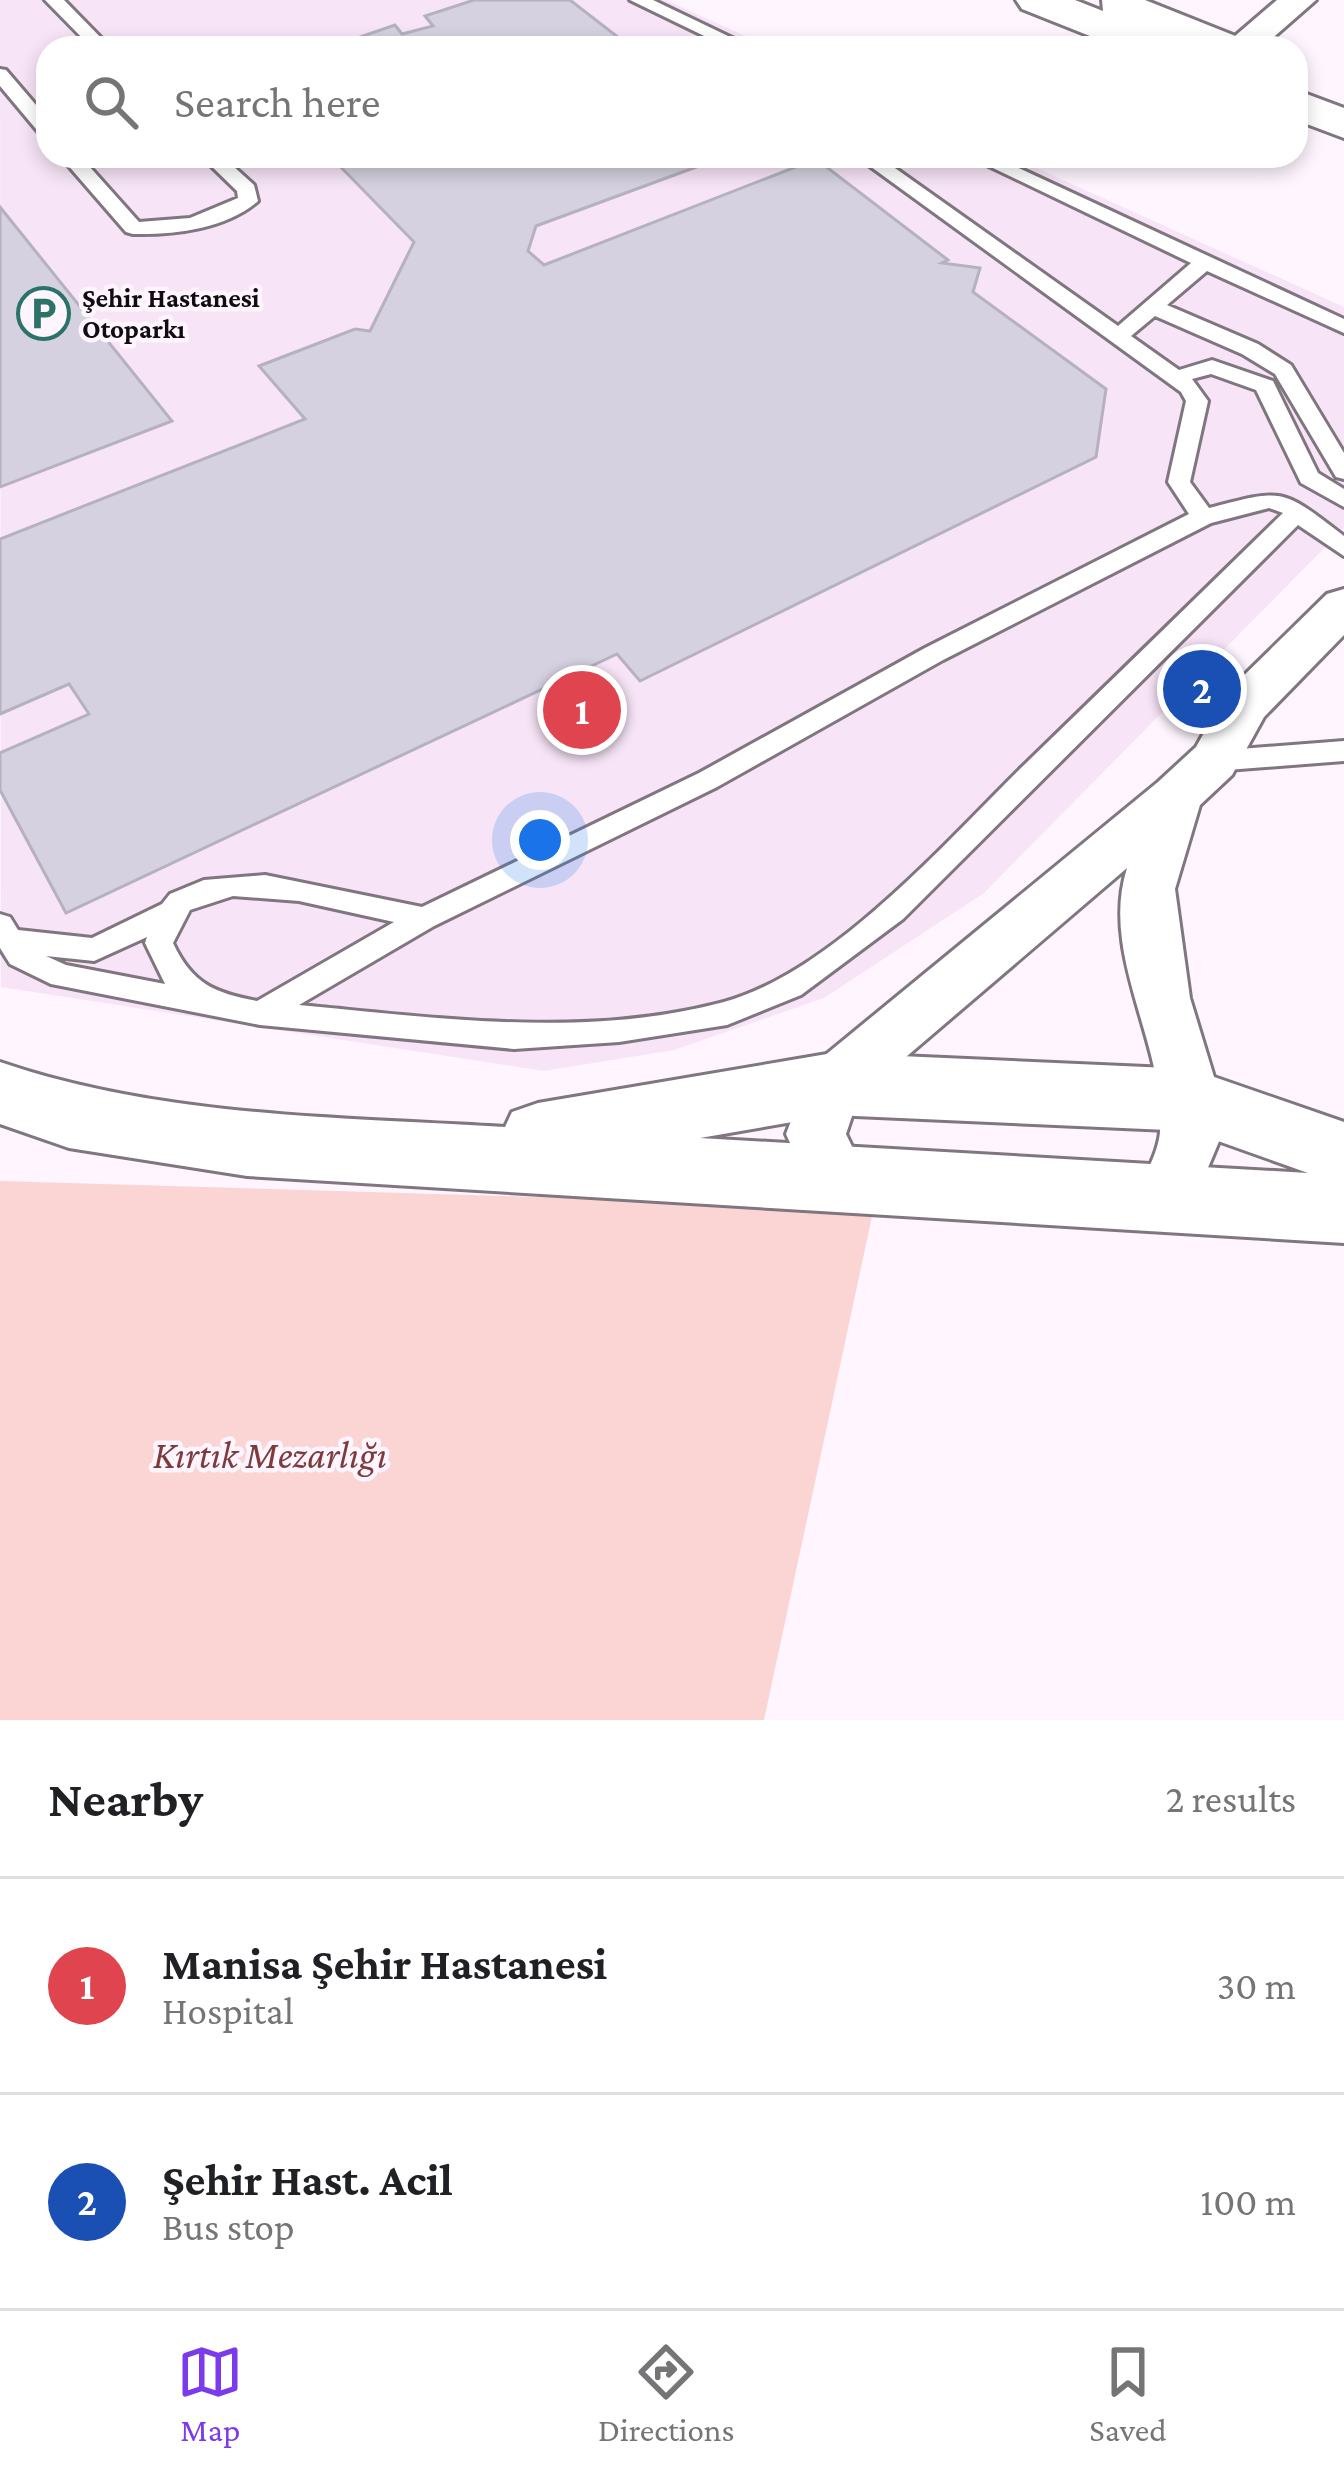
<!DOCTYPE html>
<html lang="en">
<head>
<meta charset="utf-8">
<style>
	:root { --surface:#fff; --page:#f6f6f6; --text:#202124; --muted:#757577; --line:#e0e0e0; --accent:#7c3aed }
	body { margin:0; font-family:"Crimson Pro",serif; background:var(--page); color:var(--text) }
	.you { position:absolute; left:540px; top:840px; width:42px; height:42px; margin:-30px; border:9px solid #fff; border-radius:50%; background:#1a73e8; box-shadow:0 0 0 18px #1a73e833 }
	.badge { display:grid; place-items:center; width:78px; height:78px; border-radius:50%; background:var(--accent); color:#fff; font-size:39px; font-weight:700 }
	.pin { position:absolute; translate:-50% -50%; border:6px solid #fff; box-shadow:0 3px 12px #0006 }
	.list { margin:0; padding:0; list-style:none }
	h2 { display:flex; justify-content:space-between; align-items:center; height:156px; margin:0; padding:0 48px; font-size:51px }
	h2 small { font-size:39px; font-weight:400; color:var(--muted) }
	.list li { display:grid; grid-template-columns:78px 1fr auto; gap:36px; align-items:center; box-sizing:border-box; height:216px; padding:0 48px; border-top:3px solid var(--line) }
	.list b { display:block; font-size:45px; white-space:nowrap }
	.list p { margin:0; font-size:39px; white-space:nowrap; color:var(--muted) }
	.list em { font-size:39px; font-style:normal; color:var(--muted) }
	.icon { flex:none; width:66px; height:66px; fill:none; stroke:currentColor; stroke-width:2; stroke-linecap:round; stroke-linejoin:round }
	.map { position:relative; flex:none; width:1344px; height:1720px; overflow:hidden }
	.search { position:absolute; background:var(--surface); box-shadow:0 6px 18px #0003; left:36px; right:36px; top:36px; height:132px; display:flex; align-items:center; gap:30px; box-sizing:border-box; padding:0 42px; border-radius:36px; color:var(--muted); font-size:45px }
	.sheet { height:588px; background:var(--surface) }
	nav { display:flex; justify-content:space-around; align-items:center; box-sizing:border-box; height:168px; border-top:3px solid var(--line); background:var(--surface); font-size:33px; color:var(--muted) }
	nav a { display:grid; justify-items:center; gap:6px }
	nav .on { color:var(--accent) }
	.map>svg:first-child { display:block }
	.built { fill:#f7e5f7 }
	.green { fill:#fad5d3 }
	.building { fill:#d5d1e0; stroke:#b5b1c0; stroke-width:3 }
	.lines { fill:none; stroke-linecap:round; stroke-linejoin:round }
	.lane-casing { stroke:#807680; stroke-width:6 }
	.street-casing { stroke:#807680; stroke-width:6 }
	.secondary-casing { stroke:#807680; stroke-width:6 }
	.lane { fill:#fff; fill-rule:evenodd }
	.street { fill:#fff; fill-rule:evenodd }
	.secondary { fill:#fff; fill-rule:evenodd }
	.labels { text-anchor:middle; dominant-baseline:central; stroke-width:9; stroke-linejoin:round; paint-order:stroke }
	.far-poi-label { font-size:27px; font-weight:bold; fill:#100c10; stroke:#fef5ff; text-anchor:start }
	.near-park-label { font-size:39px; font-style:italic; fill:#7f3b3b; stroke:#fef5ff }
</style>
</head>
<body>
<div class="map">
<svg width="1344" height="1720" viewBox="0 0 1344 1720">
	<rect width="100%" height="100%" fill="#fef5ff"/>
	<path class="built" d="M0,0H666L772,48H48V156H1010L1344,307V528L984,893L824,998L674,1050L544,1071L1,987Z"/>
	<path class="green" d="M0,1181L874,1207L764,1720H0Z"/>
	<path class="building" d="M474,0H570L632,48H328L395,25L402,34L433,26L425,16Z
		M330,156H726L536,226L528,251L544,265L816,159L948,260L942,263L980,268L973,292L1106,389L1096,457L640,681L617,654L66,913L0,790V753L89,714L69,684L0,714V539L305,419L259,366L355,329L370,331L414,242Z
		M0,207L172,421L0,487Z"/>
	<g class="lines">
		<defs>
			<path id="lane" d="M45,0H64L111,48H92Z
				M630,0H653L753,48H729Z
				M0,69L6,70L48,119V137L41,135L0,86Z
				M60,156H80L139,222L190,218L238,198L237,191L201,156H222L254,185L258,201C226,229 174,235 133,234L126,232Z
				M856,156H878L1118,326L1191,263L968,156H993L1344,319V333L1207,271L1167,305L1258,344L1291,365L1344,453V479L1336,477L1275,374L1242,354L1155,316L1131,336L1179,370L1212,360L1273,381L1318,473L1344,489V507L1301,483L1256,390L1211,374L1192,379L1208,401L1190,482L1209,508C1285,488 1281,488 1344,536V556L1298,525L903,919L801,995L727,1025L619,1042L514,1049L260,1025L51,984L10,964L0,948V914L10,917L18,930L92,938L162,904L170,894L204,880L265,875L422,907L699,773L925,648L1189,514L1168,482L1186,401L1181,392ZM1269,508L1283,513C1196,598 1109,683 1022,767C943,845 832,972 724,1002C586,1039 439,1018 299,1005L434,926L717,787L943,660L1211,523ZM233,896L299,901L394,922L257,1001C215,993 192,984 173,943L190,910ZM147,937L145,943L165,984L66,965L46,956L94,961Z
				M1344,741V761L1214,771L1201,761L1214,751Z"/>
			<path id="street" d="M1277,0H1316L1261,48H1221Z
				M1344,589V635L1264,717L1232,775L1200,805L1175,889L1190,998L1221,1100L1220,1139L1186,1220L1164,1228L1142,1220L1133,1201C1142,1180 1158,1155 1160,1132C1167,1046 1099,956 1127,868L858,1098L846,1134L869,1182L860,1201L838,1209L816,1201L786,1134L812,1066L1158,782L1196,747L1227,692L1327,594Z"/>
			<path id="secondary" d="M1016,0H1075L1103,11L1102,0H1145L1243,39L1250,48L1177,43L1181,48H1120L1022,9Z
				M1296,90L1344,108V138L1296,120Z
				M833,1053L1191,1069L1344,1122V1243L247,1176L69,1148L0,1124V1062C161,1117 336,1117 505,1127L512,1112L538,1103ZM833,1115L1190,1131L1308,1173L700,1138Z"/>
		</defs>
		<use href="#lane" class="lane-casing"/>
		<use href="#street" class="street-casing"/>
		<use href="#secondary" class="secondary-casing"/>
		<use href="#lane" class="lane"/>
		<use href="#street" class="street"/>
		<use href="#secondary" class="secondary"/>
	</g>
	<defs>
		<symbol id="parking-ring" viewBox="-11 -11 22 22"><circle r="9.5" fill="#fef5ff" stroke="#2b7269" stroke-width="1.5"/><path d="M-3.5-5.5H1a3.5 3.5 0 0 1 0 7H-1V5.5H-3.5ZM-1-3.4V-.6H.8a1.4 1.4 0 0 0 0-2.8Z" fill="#2b7269"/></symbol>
	</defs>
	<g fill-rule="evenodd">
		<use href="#parking-ring" x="14" y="284" width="59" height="59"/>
	</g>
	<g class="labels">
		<g class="far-poi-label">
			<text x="82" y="298">Şehir Hastanesi<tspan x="82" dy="31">Otoparkı</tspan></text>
		</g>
		<g class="near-park-label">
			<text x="270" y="1454">Kırtık Mezarlığı</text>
		</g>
	</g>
</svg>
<div class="you"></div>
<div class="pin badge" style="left:582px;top:710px;background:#e0444e">1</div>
<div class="pin badge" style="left:1202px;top:689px;background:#1a4fb4">2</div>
<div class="search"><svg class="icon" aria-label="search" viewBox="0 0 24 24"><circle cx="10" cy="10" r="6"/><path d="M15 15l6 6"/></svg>Search here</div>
</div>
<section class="sheet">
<h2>Nearby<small>2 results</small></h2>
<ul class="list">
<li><span class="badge" style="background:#e0444e">1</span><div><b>Manisa Şehir Hastanesi</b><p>Hospital</p></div><em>30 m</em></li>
<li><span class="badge" style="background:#1a4fb4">2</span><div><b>Şehir Hast. Acil</b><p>Bus stop</p></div><em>100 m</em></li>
</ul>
</section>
<nav>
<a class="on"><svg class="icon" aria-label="map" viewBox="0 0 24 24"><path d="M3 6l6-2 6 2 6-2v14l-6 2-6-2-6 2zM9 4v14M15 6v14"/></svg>Map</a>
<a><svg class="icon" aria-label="directions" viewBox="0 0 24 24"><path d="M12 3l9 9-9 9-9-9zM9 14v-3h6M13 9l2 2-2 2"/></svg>Directions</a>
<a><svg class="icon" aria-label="saved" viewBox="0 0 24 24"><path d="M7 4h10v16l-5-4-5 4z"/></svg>Saved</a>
</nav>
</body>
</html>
